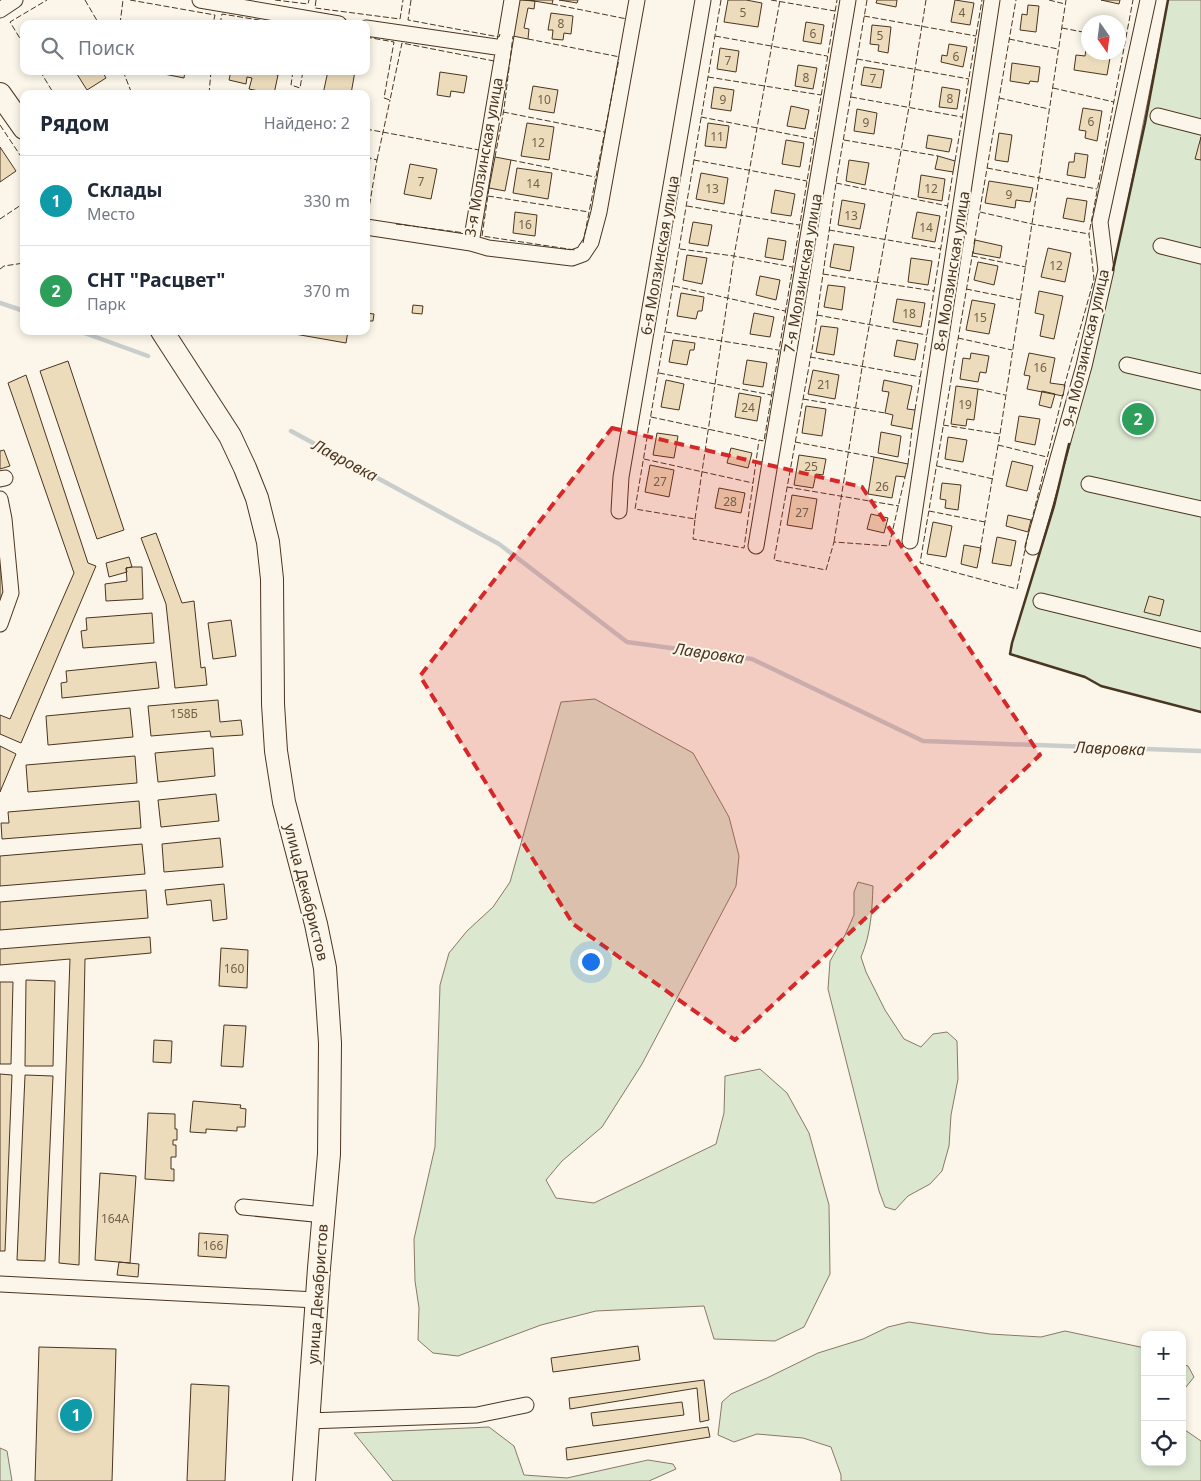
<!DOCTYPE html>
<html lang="ru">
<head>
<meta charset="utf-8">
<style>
	:root { --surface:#fff; --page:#f6f6f7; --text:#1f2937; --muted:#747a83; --line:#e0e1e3; --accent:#1a73e8 }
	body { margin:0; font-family:"Noto Sans",sans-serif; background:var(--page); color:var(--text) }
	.controls { position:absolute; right:15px; bottom:15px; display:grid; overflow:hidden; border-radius:10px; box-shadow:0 2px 8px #0003 }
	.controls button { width:45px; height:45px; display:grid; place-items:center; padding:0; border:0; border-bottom:1px solid var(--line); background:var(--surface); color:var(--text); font:25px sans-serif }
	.compass { position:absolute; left:1081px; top:15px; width:45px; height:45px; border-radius:50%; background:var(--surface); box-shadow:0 2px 8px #0003; rotate:166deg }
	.you { position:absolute; left:590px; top:961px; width:18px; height:18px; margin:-12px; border:4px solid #fff; border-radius:50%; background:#1a73e8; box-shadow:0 0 0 8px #1a73e833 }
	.badge { display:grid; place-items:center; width:32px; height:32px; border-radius:50%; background:var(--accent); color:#fff; font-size:16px; font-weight:700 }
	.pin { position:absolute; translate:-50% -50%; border:2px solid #fff; box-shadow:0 1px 5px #0006 }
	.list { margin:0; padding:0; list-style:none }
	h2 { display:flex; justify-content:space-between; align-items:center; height:65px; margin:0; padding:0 20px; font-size:21px }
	h2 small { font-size:16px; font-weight:400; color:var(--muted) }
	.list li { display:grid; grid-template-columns:32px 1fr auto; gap:15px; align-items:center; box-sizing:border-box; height:90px; padding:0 20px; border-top:1px solid var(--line) }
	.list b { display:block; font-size:19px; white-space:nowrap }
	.list p { margin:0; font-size:16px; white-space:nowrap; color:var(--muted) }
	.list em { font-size:16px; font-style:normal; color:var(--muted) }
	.icon { flex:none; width:28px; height:28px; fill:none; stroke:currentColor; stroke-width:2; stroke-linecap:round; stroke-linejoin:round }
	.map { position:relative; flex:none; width:1201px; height:1481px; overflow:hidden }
	.search { position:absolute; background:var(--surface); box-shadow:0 2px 8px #0003; left:20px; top:20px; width:350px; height:55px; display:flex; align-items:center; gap:12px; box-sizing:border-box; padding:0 18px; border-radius:10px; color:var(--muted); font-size:19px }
	.panel { position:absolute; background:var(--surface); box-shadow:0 2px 8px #0003; left:20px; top:90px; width:350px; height:245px; border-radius:10px }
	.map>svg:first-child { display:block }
	.green { fill:#dce7d0; stroke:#887966 }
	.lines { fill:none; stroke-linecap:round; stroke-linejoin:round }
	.stream { stroke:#c9cecd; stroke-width:4.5 }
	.building { fill:#ecdcbc; stroke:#4a3520 }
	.minor-casing { stroke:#4a3520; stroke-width:17 }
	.highway-casing { stroke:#4a3520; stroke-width:24 }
	.minor { stroke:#fbf6e9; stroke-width:15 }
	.highway { stroke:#fbf6e9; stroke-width:22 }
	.fence { stroke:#4a3520; stroke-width:1; stroke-dasharray:6 2.5; stroke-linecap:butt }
	.wall { stroke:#4a3520; stroke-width:2.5 }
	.marked { fill:#d62828; fill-opacity:0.2; stroke:#d62828; stroke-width:4; stroke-dasharray:10 6; stroke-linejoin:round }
	.labels { text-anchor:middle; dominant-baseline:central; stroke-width:4; stroke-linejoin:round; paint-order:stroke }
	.number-label { font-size:12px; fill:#725f47 }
	.street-label { font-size:15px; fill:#4a3520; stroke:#fbf6e9 }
	.water-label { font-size:16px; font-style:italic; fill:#4a3520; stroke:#fbf6e9 }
</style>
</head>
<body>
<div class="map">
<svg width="1201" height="1481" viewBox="0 0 1201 1481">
	<rect width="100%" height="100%" fill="#fbf6e9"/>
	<path class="green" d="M1168,0H1201V712L1101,686L1085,677L1010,654L1012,643L1054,506L1097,333L1122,229Z
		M595,699L693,753L729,817L739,856L736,886L642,1064L602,1127L562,1161L546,1180L556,1198L594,1203L716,1144L724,1113L725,1076L760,1069L787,1093L809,1133L829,1205L830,1274L804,1327L775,1341L714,1339L704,1306L596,1311L541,1325L458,1356L433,1353L418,1340L419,1308L415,1281L414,1239L435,1147L440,985L449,953L467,931L493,907L510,882L561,702Z
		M858,882L873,886C872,911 871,934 861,957L866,972L885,1010L904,1039L921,1047L933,1034L947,1032L957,1041L958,1079L951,1115L949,1146L942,1171L930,1184L908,1196L895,1210L885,1207L879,1191L828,989L830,961L845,935L854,915V892Z
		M909,1322L990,1334L1041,1337L1065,1331L1145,1348V1462H1182V1423L1185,1430L1201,1441V1481H841V1475L831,1447L803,1438L757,1434L734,1442L718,1435L722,1402L731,1394L767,1378L818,1353L863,1339L888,1327Z
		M1182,1364L1188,1366L1194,1377L1182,1392Z
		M489,1427L514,1446L524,1475L567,1478L648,1460L673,1464L676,1469L649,1481H393L354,1433Z
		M0,1448L7,1451L12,1481H0Z"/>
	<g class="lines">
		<path class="stream" d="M0,303L24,311
			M79,331L148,356
			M291,431L499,544L627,642L752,659L923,741L1201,751"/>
	</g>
	<path class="building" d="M519,0L535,1L534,9L528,8L524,28L529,29L528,39L513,36Z
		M528,0H553L552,4Z
		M559,0H578L577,3Z
		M728,0H746L762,3L758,27L724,22Z
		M877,0H897L896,7L876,3Z
		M955,0L974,3L970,25L951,22Z
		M1101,0H1120L1119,4Z
		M1028,5L1039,6L1036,32L1020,30L1022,14L1027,15Z
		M551,13L573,16L571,34L564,33L563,40L552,39L553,30H548Z
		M806,22L824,25L821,44L803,41Z
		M872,25L891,27L888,53L878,51L879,45L870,44Z
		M1087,43L1088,52H1111L1107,75L1074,70L1076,55L1085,56Z
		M949,44L967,47L963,67L941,62L942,55L947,56Z
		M720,48L739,51L736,72L717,69Z
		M1012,63L1040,67L1038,82L1030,81L1029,84L1010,81Z
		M798,65L817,68L813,89L795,86Z
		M864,67L884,70L881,88L861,85Z
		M75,71H102L106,78L87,90Z
		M164,71H185L184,78L164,74Z
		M231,71H269L268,73L278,75L274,94L249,89L252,78L247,77L246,84L229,80Z
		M328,71H355L351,94L341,92L340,94H323Z
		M440,72L467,76L464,93L451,91L450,97L437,95Z
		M533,86L558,90L554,113L529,109Z
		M714,87L734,90L731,111L711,108Z
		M942,87L960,90L957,109L939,107Z
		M791,106L809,110L805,129L787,126Z
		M1083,108L1102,111L1097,141L1085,138L1086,131L1079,130Z
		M857,109L877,113L874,134L854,131Z
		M527,123L554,127L549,160L521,156Z
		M708,123L729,126L726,148L705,146Z
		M999,133L1012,135L1008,162L995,160Z
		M928,135L952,139L949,152L926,148Z
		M1201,137V160L1195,159Z
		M786,140L804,143L800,167L782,164Z
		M0,147L16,171L0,182Z
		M1075,153L1088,155L1085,178L1067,175L1069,162H1074Z
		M938,156L955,161L953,172L935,169Z
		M495,157L511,160L505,191L489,188Z
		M849,160L869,163L865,185L846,181Z
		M410,164L437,169L431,199L404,194Z
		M517,168L552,173L548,199L513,193Z
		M701,173L728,178L724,204L696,199Z
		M921,175L945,179L942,201L918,197Z
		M989,181L1033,188L1030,202L1016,200L1015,208L985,203Z
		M775,190L795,194L791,216L771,213Z
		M1067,198L1087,201L1084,222L1063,218Z
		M842,200L865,204L860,229L838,225Z
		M515,212L537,215L535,236L513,233Z
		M917,212L940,216L935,242L912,238Z
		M693,222L712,225L708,246L689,243Z
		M768,238L786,241L783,260L765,257Z
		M975,240L1002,246L1000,258L973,253Z
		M834,244L854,247L850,271L830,267Z
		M1048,248L1071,253L1065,282L1041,277Z
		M687,255L707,258L702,284L683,280Z
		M911,258L932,261L928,285L908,282Z
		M978,262L998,266L994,285L974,280Z
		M760,276L780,280L776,300L756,295Z
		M828,285L845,287L842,310L824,307Z
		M1039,291L1063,296L1054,339L1040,336L1044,315L1035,313Z
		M681,293L704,297L702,311H698L696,319L677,316Z
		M897,299L925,303L921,327L893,322Z
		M972,300L995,304L989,334L966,330Z
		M413,305L423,306L422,314L412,313Z
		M366,313L374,314L373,321H366Z
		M754,313L774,317L770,337L750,334Z
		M821,326L838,328L834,355L816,352Z
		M289,331H348L346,343L289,333Z
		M673,340L695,343L694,350H690L687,365L669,362Z
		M897,340L918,344L915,360L894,356Z
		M971,353L989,356L986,373L980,372L978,382L960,379L963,358L970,359Z
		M1029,353L1055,358L1050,383L1065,385L1063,396L1027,389L1030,376L1024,375Z
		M747,360L767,363L763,387L743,384Z
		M68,361L124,530L97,539L40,371Z
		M813,370L839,375L835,399L808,394Z
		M26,375L88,563L96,566L21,743L0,734V715L10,719L74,573L8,383Z
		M666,380L684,384L679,410L661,407Z
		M884,380L912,386L907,409L915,410L912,429L891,425L893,415L885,413L889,392L882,391Z
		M956,386L978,389L974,420L967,419L966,426L951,424Z
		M1042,391L1055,394L1051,408L1039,405Z
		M739,393L761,397L757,421L735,417Z
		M806,406L826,409L822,436L802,433Z
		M1019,416L1040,419L1035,445L1015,441Z
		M881,432L901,436L898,457L878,453Z
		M657,433L678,436L674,458L653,455Z
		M948,437L967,440L963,462L945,459Z
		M731,448L752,453L748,468L727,463Z
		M4,450L10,466L0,469V451Z
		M799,455L826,459L823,475L816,474L813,488L794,485Z
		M874,457L908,464L905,477L896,476L892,498L868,494Z
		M1012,461L1033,466L1027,491L1006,486Z
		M650,465L674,470L669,497L645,492Z
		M942,483L961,485L958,510L945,508L946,500L940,499Z
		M719,488L745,493L741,513L715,508Z
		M792,495L817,499L812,529L787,525Z
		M871,514L888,518L884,533L867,529Z
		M1008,515L1031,520L1028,532L1006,526Z
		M933,522L952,526L946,557L927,554Z
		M156,533L182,603L194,601L201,668L205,667L207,685L175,688L166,604L141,538Z
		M997,537L1016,541L1011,566L992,563Z
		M0,543L5,586L0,603Z
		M964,545L981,548L977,568L961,564Z
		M129,557L132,567L126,568L127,572L109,577L106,563Z
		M132,567H142L143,599L106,601L105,584L127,581L126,568Z
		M1149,596L1164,600L1160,616L1144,612Z
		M152,613L154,643L83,648L81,631L87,630L86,618Z
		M231,620L236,656L213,659L208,623Z
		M156,662L159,688L62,698L61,683L67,682L66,671Z
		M218,700L220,722L241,720L243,735L211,737L210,731L151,736L148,706Z
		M130,708L133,737L48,745L46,716Z
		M0,746L16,754L0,792Z
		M213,748L215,776L158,782L155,753Z
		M135,756L137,783L28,792L26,765Z
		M216,794L219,821L161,827L158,800Z
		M139,801L141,828L2,839L1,823H9L8,812Z
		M220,838L223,867L164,872L162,844Z
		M142,844L145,874L0,886V856Z
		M224,884L227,919L213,921L211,900L167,905L165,890Z
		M146,890L148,918L0,930V902Z
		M150,937L151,953L85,959L79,1265L59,1263L70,959L0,965V949Z
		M221,948L248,950L247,988L219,986Z
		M26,980L55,981L53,1066H25Z
		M0,982H13L11,1064H0Z
		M224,1025L246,1026L243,1067L221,1066Z
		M154,1040L172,1041L171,1063L153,1062Z
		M0,1074L12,1075L5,1251H0Z
		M25,1075L53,1076L45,1261L17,1260Z
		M193,1101L241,1105L240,1108L246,1109L245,1127H237V1131L206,1129V1133L190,1132Z
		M148,1113L175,1114V1129H177V1140H173V1145H176V1157H171V1169H174V1181L145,1179Z
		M100,1173L136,1176L130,1263L95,1260Z
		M199,1233L228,1235L226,1258L198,1256Z
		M119,1262L139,1264L138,1277L117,1275Z
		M638,1346L640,1360L553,1372L551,1358Z
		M39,1347L116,1349L112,1481H35Z
		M704,1380L709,1420L700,1422L697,1388L570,1409L569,1398Z
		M191,1384L229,1386L225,1481H187Z
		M682,1402L684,1415L593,1426L591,1413Z
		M708,1427L710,1437L567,1460L566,1448Z"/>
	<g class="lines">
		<defs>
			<path id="minor" d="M200,0L339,24
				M0,10L15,0
				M366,28L503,48
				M1158,116L1201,127
				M366,227L471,243L488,248L572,258L583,254L591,242L599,212L637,0
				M471,243L512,0
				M1161,246L1201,256
				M1127,365L1201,382
				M0,479L5,478
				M1089,484L1201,509
				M0,499L4,519L11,593L0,624
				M619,511L621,477L703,0
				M910,541L992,0
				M756,546L848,0
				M1033,547L1084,366L1106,270L1100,222L1148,0
				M1041,601L1201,640
				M243,1207L324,1215
				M0,1284L316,1300
				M308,1421L477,1415L526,1405"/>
			<path id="highway" d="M0,94L24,128
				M162,331L230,436L245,468L257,498L268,542L272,579L273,704L276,751L284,802L316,924L325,968L330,1043L329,1154L319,1268L304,1481"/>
		</defs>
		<use href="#minor" class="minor-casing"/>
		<use href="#highway" class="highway-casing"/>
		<use href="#minor" class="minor"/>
		<use href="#highway" class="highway"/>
		<path class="fence" d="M85,0L99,24
			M130,0L215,15L213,24
			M275,0L308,4L309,0
			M316,0L315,8L400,19L403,0
			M411,0L408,20L499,37L500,34
			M721,0L635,509L695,519L693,539L744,548L759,440L764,441L837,0
			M771,0L835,11
			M867,0L836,183L813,344L774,560L826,570L834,542L889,546L905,477
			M1049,0L1065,4
			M552,4L627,19
			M864,16L976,36
			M120,24L123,0
			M220,24L222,14L284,24
			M1062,28L1088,33
			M715,36L827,56
			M366,37L394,42L384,98L390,100L402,43L494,61L493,63
			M528,39L620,57
			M1009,39L1058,49
			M24,45L10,22L47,0
			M857,59L969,79
			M40,71L54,94
			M123,71L132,94
			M293,71L291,85L300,88L303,71
			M708,77L821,95
			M1053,88L1114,102
			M147,94H153
			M209,94L211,71
			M851,97L962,117
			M999,98L1049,109
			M503,112L604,132
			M701,117L814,139
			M0,125L24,161
			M366,129L479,150
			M844,140L938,156
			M495,157L504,109L513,36
			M377,160L390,100
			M511,160L595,177
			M694,160L807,181
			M955,161L982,0
			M987,168L1097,189
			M366,179L370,158L377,160L367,220L371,221
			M836,183L948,206
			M489,188L482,236L575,250
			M488,196L589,212
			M687,206L799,225
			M980,212L1032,224L1089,234
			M0,219L24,203
			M396,224L465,233V230
			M829,230L941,249
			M583,243L619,59
			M974,244L1016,0
			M680,249L734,256L792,267
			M973,251L920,563L1017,589L1029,530
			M972,256L1026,267
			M0,269L4,266L24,263
			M823,274L934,291
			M674,286L785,311
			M966,289L1021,300
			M817,315L927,335
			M666,332L778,350
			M958,338L1012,350
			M810,357L921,377
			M659,373L771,395
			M1064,387L1094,279L1089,234L1133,0
			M978,389L1005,395
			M803,399L885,413
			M915,410L953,172
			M651,417L759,440
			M943,425L1000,434
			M795,442L874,457
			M998,445L1047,457
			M644,459L753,483
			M908,464L912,429
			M937,466L993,479
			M787,487L899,506
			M929,511L985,522
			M695,519L734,256L780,0
			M1031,523L1063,394
			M834,542L865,349L909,107L926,0
			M980,551L1000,434L1066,0"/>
		<path class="wall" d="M1113,270L1145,123L1168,0
			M1069,444L1054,506L1012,643L1010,654L1085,677L1101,686L1201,712"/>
	</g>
	<path class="marked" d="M612,428L862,487L1040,755L735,1040L573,924L420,676Z"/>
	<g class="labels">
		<g class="number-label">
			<text x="743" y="12">5</text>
			<text x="962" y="12">4</text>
			<text x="561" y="23">8</text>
			<text x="813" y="33">6</text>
			<text x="880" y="35">5</text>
			<text x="956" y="56">6</text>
			<text x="728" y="60">7</text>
			<text x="806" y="77">8</text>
			<text x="873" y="78">7</text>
			<text x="950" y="98">8</text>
			<text x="544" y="99">10</text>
			<text x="723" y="99">9</text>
			<text x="1091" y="121">6</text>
			<text x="866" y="122">9</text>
			<text x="717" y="136">11</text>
			<text x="538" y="142">12</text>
			<text x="421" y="181">7</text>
			<text x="533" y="183">14</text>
			<text x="712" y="188">13</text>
			<text x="931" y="188">12</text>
			<text x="1009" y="194">9</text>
			<text x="851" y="215">13</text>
			<text x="525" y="224">16</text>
			<text x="926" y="227">14</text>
			<text x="1056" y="265">12</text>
			<text x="909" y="313">18</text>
			<text x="980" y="317">15</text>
			<text x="1040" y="367">16</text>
			<text x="824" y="384">21</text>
			<text x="965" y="404">19</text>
			<text x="748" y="407">24</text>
			<text x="811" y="466">25</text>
			<text x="660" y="481">27</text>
			<text x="882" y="486">26</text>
			<text x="730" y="501">28</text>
			<text x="802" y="512">27</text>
			<text x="184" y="713">158Б</text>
			<text x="234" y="968">160</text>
			<text x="115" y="1218">164А</text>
			<text x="213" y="1245">166</text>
		</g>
		<g class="street-label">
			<text transform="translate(483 157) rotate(-80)">3-я Молзинская улица</text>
			<text transform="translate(659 255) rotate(-80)">6-я Молзинская улица</text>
			<text transform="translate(951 271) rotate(-81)">8-я Молзинская улица</text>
			<text transform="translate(802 273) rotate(-80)">7-я Молзинская улица</text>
			<text transform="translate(1085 348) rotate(-77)">9-я Молзинская улица</text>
			<text transform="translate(307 892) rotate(76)">улица Декабристов</text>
			<text transform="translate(317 1294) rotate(-86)">улица Декабристов</text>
		</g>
		<g class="water-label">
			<text transform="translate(345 460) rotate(28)">Лавровка</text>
			<text transform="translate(709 653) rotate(8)">Лавровка</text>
			<text transform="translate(1110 748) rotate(2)">Лавровка</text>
		</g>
	</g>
</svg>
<div class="controls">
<button>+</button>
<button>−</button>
<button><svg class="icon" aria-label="locate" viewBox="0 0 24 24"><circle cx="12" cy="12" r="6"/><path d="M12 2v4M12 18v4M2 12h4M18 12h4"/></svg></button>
</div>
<svg class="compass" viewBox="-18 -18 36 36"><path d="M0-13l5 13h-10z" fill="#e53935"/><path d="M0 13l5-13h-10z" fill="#747a83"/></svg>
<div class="you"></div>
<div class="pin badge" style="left:76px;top:1415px;background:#0f9aa8">1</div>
<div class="pin badge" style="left:1138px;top:419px;background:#2e9e5b">2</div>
<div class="search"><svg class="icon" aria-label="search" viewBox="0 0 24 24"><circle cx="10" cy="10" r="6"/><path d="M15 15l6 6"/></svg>Поиск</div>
<section class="panel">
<h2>Рядом<small>Найдено: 2</small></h2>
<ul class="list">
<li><span class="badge" style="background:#0f9aa8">1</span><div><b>Склады</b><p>Место</p></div><em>330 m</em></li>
<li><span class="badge" style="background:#2e9e5b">2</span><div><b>СНТ &quot;Расцвет&quot;</b><p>Парк</p></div><em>370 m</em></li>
</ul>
</section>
</div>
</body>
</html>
